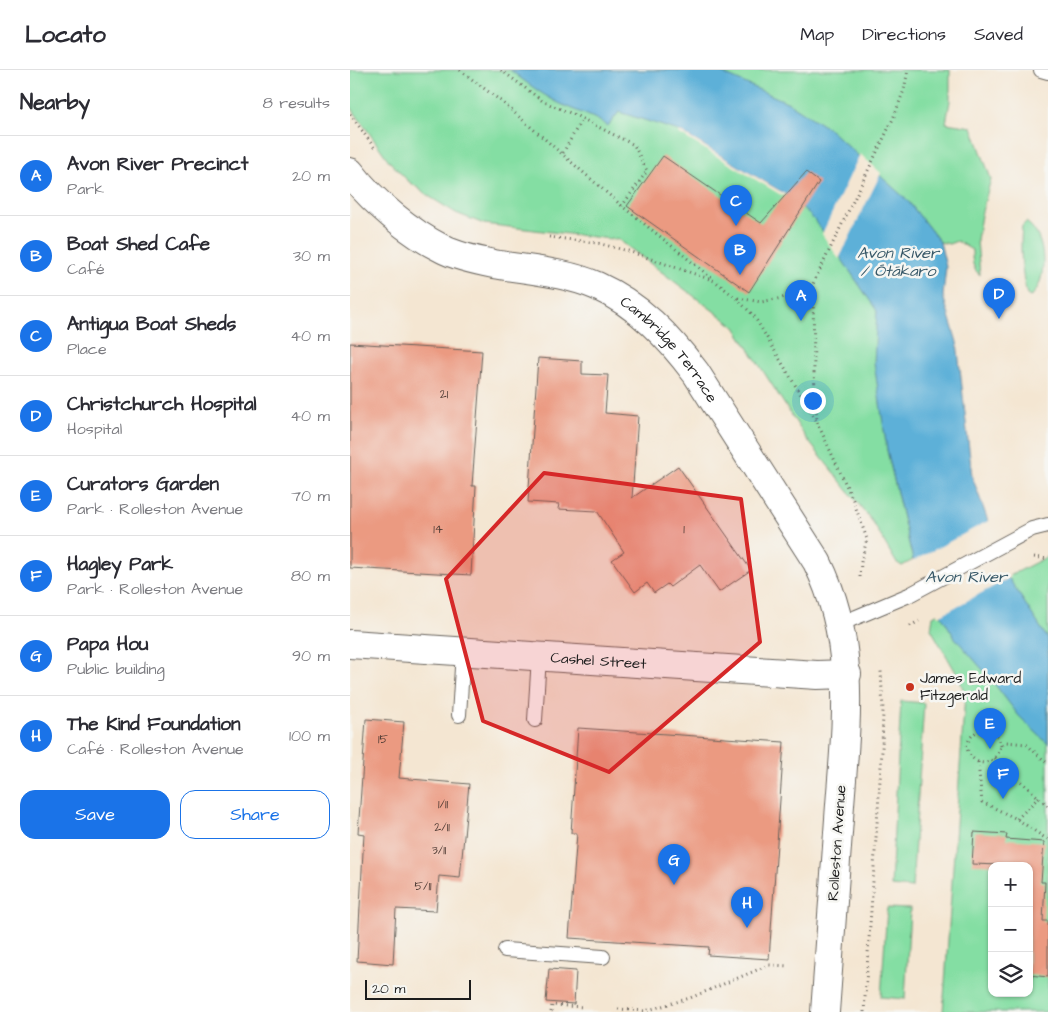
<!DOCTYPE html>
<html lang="en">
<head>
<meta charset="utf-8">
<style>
	:root { --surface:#fff; --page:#f7f7f7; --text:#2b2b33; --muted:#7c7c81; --line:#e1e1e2; --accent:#1a73e8 }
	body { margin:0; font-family:"Architects Daughter",sans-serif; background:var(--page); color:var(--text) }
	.controls { position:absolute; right:15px; bottom:15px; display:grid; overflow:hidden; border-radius:10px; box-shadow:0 1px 4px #0004 }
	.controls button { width:45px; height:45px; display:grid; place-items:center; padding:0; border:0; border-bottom:1px solid var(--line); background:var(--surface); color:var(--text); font:25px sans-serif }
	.scale { position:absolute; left:15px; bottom:12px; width:106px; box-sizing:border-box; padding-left:5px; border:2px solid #1c1c1c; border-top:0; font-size:14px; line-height:18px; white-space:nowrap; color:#1c1c1c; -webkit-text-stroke:4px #f6f6f2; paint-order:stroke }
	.you { position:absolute; left:462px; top:330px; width:18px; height:18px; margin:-12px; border:4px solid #fff; border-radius:50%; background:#1a73e8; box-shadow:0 0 0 8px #1a73e833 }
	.badge { display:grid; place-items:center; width:32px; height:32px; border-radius:50%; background:var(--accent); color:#fff; font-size:16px; font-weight:700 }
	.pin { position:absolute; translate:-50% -41px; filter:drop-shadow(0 1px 2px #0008) }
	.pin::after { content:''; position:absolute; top:26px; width:18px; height:15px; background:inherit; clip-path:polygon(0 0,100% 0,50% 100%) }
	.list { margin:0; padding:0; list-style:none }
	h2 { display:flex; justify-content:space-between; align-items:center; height:65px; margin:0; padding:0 20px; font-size:21px }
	h2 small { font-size:16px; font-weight:400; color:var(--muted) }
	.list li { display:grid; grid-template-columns:32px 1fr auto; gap:15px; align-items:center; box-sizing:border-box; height:80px; padding:0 20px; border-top:1px solid var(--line) }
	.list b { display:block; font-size:19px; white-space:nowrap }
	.list p { margin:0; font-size:16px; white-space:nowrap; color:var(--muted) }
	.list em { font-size:16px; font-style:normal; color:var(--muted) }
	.actions { display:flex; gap:10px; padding:15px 20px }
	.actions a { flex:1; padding:11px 0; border:1px solid var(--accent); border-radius:15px; text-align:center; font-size:18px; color:var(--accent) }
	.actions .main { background:var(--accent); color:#fff }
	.icon { flex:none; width:28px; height:28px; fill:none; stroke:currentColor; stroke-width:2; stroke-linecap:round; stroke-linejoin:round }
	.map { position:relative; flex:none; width:698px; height:942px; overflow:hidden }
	header { display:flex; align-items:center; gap:30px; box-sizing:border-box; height:70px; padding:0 25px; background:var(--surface); border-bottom:1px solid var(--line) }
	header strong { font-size:24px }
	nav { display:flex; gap:28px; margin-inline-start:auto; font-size:18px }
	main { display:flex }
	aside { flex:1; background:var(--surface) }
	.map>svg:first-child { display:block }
	.green { fill:#84dea3; stroke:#507d60; fill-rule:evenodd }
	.water { fill:#5db0d8; stroke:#3c667a }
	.pier { fill:#f4e6d2 }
	.building { fill:#eb9a81 }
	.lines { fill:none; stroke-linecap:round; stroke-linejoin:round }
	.lane-casing { stroke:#68635c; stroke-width:16 }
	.street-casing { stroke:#68635c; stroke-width:30 }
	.path { stroke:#68635c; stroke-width:3; stroke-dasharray:1 4; stroke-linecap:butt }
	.lane { stroke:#fff; stroke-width:14 }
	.street { stroke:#fff; stroke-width:28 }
	.marked { fill:#d62828; fill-opacity:0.2; stroke:#d62828; stroke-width:4; stroke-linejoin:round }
	.poi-dot { fill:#c8321e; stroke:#f6f6f2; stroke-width:2 }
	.labels { text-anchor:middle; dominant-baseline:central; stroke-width:5; stroke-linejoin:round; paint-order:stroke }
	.number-label { font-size:12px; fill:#503c35 }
	.street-label { font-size:15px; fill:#1c1c1c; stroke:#f6f6f2 }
	.poi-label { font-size:15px; fill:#1c1c1c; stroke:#f6f6f2; text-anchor:start }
	.water-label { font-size:16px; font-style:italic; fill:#365767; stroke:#f6f6f2 }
</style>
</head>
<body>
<header>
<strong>Locato</strong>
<nav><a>Map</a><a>Directions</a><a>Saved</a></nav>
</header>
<main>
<aside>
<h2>Nearby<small>8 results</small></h2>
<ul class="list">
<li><span class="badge">A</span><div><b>Avon River Precinct</b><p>Park</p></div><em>20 m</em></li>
<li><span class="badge">B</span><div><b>Boat Shed Cafe</b><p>Café</p></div><em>30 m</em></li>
<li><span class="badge">C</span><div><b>Antigua Boat Sheds</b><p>Place</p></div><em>40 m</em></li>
<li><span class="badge">D</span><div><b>Christchurch Hospital</b><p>Hospital</p></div><em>40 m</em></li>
<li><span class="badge">E</span><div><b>Curators Garden</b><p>Park · Rolleston Avenue</p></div><em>70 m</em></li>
<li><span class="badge">F</span><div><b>Hagley Park</b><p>Park · Rolleston Avenue</p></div><em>80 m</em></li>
<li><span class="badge">G</span><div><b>Papa Hou</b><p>Public building</p></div><em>90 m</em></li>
<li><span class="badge">H</span><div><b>The Kind Foundation</b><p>Café · Rolleston Avenue</p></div><em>100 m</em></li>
</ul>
<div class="actions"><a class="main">Save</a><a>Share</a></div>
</aside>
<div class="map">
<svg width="698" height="942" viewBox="0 0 698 942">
	<rect width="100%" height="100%" fill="#f6f6f2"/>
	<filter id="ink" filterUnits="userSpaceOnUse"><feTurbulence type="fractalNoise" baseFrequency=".02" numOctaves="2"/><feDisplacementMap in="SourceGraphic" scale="10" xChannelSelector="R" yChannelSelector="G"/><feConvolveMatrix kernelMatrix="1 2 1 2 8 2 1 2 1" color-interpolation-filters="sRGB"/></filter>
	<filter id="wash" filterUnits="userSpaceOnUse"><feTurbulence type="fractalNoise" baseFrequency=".0096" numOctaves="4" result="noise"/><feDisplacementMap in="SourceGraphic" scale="20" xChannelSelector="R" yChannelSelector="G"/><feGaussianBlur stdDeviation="1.12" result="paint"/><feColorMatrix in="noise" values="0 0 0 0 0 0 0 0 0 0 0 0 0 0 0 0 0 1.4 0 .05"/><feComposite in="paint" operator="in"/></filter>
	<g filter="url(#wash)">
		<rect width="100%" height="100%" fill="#f4e6d2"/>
		<path class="green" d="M0,0H600V31L596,53L622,57L641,109L631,145L627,170L630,205C622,199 622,189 622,180L607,171L599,174L590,172L558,132L527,241V265L537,380L563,490L552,496L546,492L522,451L456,368L385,257L269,170L134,154L106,143L80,127L57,110L39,91L0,36Z
			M676,152C698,166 698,214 680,227L677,225C671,202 670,179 672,156Z
			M698,486V942H593L615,624L608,606L581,559L583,546ZM642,796H679V923H642Z
			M551,631L574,633L562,818L541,816Z
			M537,838L560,839L555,929L531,927Z"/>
		<path class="water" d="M160,0H365L439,33L479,59L558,131L590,172L596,197L593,226L607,272L622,406L658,507L698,569V674L669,646L640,608L605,568L584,533L563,490L537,380L524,293L527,241L467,153L449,134L435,124L329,61L269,42L258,56C243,46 231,43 215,36C195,27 177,13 160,0Z"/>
		<path class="pier" d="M329,61L435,124L433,126L328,63Z
			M510,84L531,103L489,189L472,164Z
			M640,450L661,507L589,546L561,492Z"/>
		<g id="blocks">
			<path class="building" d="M313,86L411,153L456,102L469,112L399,222L277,136Z
				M0,273L132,281L122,416H126L121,505L0,498Z
				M188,288L232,291V304L258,305L255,343L288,346L282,428L328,396L401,500L369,522L350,495L320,517L317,514L304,523L297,513L285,522L262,490L274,482L247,441L208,439L209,434L178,432Z
				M16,649L54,652L49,708L119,714L110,808L89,806L86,841L46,839L43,894L7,891L14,764L8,763Z
				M228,658L434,672L419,889L358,885L359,877L219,868L227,763H221Z
				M624,762L657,764L656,769L694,772L691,812H695L693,851H698V907L679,905V796L622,794Z
				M199,899L226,901L224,934L196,932Z"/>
		</g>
	</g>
	<g filter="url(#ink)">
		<use href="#blocks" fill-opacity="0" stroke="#68635c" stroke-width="1"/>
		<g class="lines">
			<defs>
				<path id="lane" d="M691,0L698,2
					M490,554L559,525L682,459L698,455
					M109,645L113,582
					M185,650L189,587
					M155,880L253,887"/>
				<g id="street">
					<path id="s1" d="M0,102C22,131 60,163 93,179C106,186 129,191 144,194C178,200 215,202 247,216C289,235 319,267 346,303L467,492C509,576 495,660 489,749C484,813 480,878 475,942"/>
					<path id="s2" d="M0,574L467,605L497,604"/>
				</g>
			</defs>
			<use href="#lane" class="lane-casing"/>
			<use href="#street" class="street-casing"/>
			<path class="path" d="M110,0L152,32L272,136L363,209
				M151,0L194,32L225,45L284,75L297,101L272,136
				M0,44L26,80
				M213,83L232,49
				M199,167L247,173L278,181L365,211L386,228L404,246L466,350
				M388,228L411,232L432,228L463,214
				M684,487L698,489
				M510,507L511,492L517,469L503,430L467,352L464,302L463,214L543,49L554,20L558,0
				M560,556L569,551
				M651,676C643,640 600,672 625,690C637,698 648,688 651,676L656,672L676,674L698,694
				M645,688L698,736
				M628,692L632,732L667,749L698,770
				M667,749L689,727
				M268,939L295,941L340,928L419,895L438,896
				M201,942L202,935L233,937
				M514,942L532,681L533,640L531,601"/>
			<use href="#lane" class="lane"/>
			<use href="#street" class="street"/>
		</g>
	</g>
	<path class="marked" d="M194,403L391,429L410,572L259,702L133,651L96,509Z"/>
	<circle class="poi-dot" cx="560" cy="617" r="5"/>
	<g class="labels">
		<g class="number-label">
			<text x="94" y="324">21</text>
			<text x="88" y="459">14</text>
			<text x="334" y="459">1</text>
			<text x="33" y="669">15</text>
			<text x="93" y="734">1/11</text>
			<text x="92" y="757">2/11</text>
			<text x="89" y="780">3/11</text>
			<text x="73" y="816">5/11</text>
		</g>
		<g class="street-label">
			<text stroke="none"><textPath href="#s1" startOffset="378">Cambridge Terrace</textPath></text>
			<text stroke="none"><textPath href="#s2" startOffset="249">Cashel Street</textPath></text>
			<text transform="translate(487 773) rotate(-86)">Rolleston Avenue</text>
		</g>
		<g class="poi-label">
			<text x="570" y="608">James Edward<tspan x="570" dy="17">Fitzgerald</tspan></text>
		</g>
		<g class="water-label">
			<text x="548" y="183">Avon River<tspan x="548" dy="18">/ Ōtākaro</tspan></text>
			<text x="616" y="507">Avon River</text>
		</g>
	</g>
</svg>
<div class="controls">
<button>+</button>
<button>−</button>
<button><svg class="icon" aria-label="layers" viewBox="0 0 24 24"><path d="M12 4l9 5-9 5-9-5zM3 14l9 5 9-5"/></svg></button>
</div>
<div class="scale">20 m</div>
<div class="you"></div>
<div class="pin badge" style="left:451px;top:251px">A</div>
<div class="pin badge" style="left:390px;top:205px">B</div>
<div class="pin badge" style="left:386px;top:156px">C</div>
<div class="pin badge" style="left:649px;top:249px">D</div>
<div class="pin badge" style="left:640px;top:679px">E</div>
<div class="pin badge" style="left:653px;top:729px">F</div>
<div class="pin badge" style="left:324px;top:815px">G</div>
<div class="pin badge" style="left:397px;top:858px">H</div>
</div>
</main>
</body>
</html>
